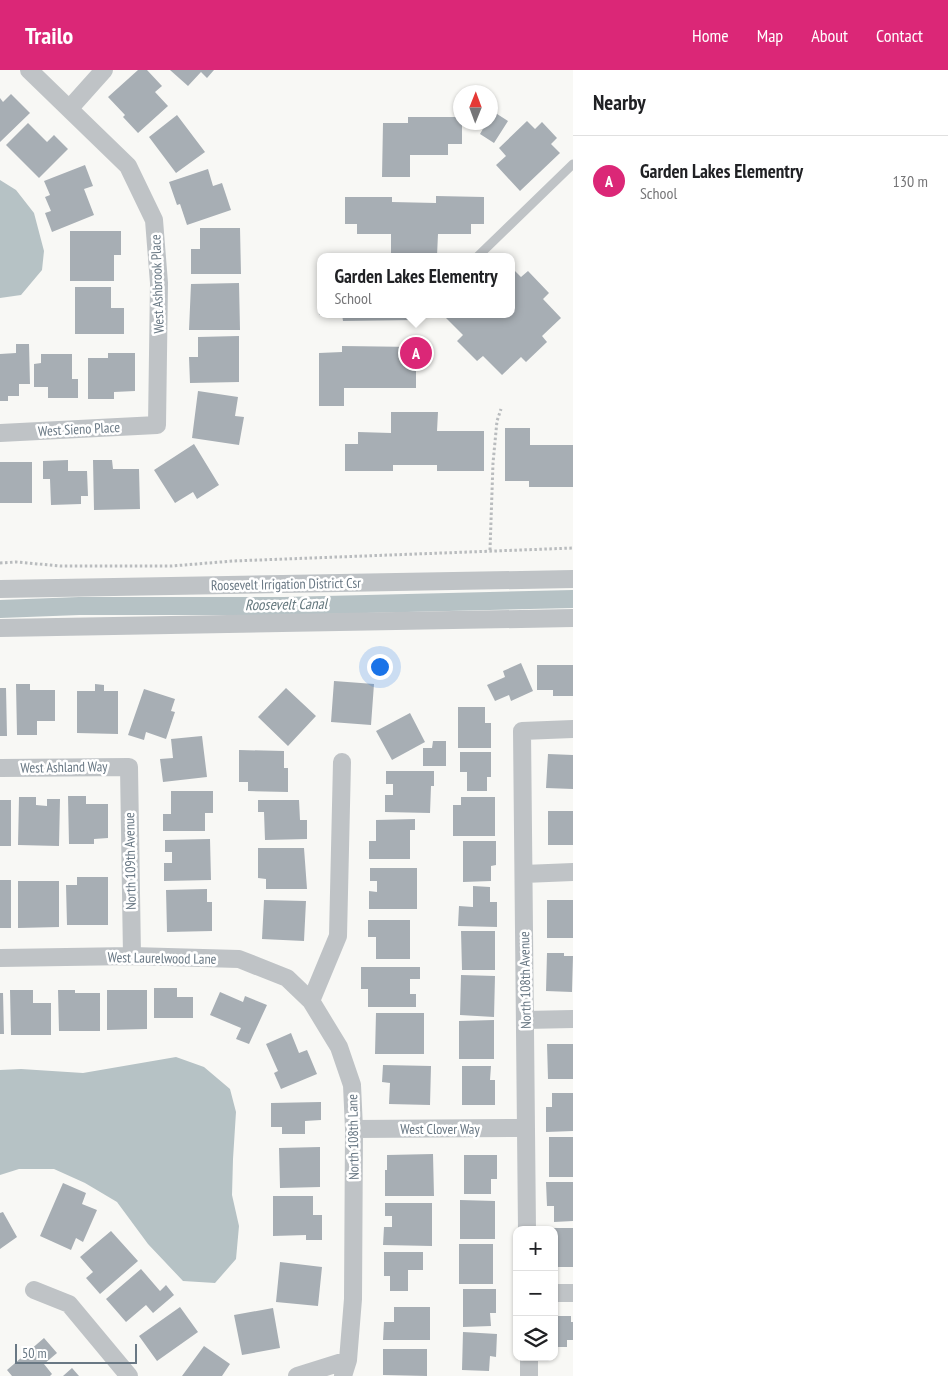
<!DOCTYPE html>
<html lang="en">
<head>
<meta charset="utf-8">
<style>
	:root { --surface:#fff; --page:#f6f6f6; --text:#202124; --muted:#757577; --line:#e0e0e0; --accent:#db2777 }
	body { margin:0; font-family:"PT Sans Narrow",sans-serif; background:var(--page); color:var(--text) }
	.controls { position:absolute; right:15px; bottom:15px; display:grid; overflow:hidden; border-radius:10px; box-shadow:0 1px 4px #0004 }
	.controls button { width:45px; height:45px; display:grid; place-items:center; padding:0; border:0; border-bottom:1px solid var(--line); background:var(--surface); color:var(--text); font:25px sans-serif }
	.compass { position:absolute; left:453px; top:15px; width:45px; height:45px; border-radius:50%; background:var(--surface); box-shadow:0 1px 4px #0004; rotate:1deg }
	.scale { position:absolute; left:15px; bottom:12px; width:122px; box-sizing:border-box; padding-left:5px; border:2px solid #697884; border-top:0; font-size:14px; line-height:18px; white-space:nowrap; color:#697884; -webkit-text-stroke:4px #fff; paint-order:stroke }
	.you { position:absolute; left:379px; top:596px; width:18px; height:18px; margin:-12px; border:4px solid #fff; border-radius:50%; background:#1a73e8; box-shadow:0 0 0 8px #1a73e833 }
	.badge { display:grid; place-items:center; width:32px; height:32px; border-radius:50%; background:var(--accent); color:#fff; font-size:16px; font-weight:700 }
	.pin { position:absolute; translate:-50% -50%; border:2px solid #fff; box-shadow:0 1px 5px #0006 }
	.popup { position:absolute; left:317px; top:183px; width:198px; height:65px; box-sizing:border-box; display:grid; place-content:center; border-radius:10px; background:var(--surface); filter:drop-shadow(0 1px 4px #0005); font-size:16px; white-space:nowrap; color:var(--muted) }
	.popup b { font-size:19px; color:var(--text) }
	.popup::after { content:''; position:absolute; left:50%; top:100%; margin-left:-10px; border:10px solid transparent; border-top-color:var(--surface) }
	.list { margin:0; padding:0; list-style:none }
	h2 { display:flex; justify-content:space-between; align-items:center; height:65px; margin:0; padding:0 20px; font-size:21px }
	h2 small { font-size:16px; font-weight:400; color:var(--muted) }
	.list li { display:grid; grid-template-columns:32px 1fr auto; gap:15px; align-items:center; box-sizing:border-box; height:90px; padding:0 20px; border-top:1px solid var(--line) }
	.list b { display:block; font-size:19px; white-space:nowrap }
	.list p { margin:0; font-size:16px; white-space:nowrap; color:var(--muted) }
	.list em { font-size:16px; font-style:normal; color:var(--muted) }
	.icon { flex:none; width:28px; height:28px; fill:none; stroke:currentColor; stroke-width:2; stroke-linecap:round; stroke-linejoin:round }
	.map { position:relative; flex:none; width:573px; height:1306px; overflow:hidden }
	header { display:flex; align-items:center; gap:30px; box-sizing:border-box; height:70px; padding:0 25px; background:var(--accent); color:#fff }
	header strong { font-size:24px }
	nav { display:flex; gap:28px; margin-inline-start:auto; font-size:18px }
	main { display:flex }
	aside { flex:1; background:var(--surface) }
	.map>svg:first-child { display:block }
	.water { fill:#b6c2c5 }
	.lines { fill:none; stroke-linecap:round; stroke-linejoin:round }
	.canal { stroke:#b6c2c5; stroke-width:18 }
	.building { fill:#a7aeb4 }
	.path { stroke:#b9bcbe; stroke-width:3; stroke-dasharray:2.5 2.5; stroke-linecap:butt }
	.service { stroke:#bfc3c6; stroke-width:9 }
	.minor { stroke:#bfc3c6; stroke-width:18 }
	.labels { text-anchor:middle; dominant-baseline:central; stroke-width:5; stroke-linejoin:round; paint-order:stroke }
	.street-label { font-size:14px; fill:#697884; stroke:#fff }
	.water-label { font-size:15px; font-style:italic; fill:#65797f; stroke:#fff }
</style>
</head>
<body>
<header>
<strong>Trailo</strong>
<nav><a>Home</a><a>Map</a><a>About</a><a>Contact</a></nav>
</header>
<main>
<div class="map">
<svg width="573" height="1306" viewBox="0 0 573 1306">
	<rect width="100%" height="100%" fill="#f8f8f5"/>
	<path class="water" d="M0,110L16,120L34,143L44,181L42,200L21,225L0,228Z
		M176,987L204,997L230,1019L236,1042L233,1089L232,1125L239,1156L236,1189L215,1213L183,1211L148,1174L117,1132L85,1113L54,1099H19L0,1105V1000L21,999L83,1003Z"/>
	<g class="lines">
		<path class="canal" d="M0,539L79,536H284L573,529"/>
	</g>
	<path class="building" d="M138,0H147L162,16L155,22L168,36L138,63L123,47L125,45L108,27Z
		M170,0H214L207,8L201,2L188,16Z
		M11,24L30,43L0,72V28L3,32Z
		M494,42L508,51L494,73L480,64L487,52H490V47Z
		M177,45L205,82L176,103L149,67Z
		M408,47H460V52H462V74H448V85H410V107H382L383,53H408Z
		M527,51L535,59L542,52L557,68L551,74L560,83L520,121L496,95L506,86L499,78Z
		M28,53L47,72L54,65L68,79L39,108L6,75Z
		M85,95L93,116L84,119L94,145L52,162L45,143L51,141L45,127L50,125L44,111Z
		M208,99L213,116L222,113L231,140L187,155L180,134L177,135L169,112Z
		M436,126L484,127V154H471V164H438L437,186H391V164H357V154H345V127H392V132L436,133Z
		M200,158H240L241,204H191V179H200Z
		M70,161H121V185H114V211H70Z
		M319,192H321V245H319Z
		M511,197L521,207L528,201L549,223L543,229L561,248L542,266L547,272L526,292L521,287L502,305L483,286L477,291L457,271L463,265L445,247L447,244H511Z
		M239,213L240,260H189L191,214Z
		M75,217H111V238H124V264H75Z
		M342,244H415V250L343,251Z
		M239,266V312L190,313L189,287H198V267Z
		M16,274H29L30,314H19V326H8V331H0V284L16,283Z
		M342,276L416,277V318H344V336H319V283L342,282Z
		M108,283H135V321L114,322V329H88V288H108Z
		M41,284H72V309H78V328H48V317H34V294L41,293Z
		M198,321L238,327L235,346L244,347L239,375L192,368Z
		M391,342H438L437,361H484V401H437V395H393V401H345V374H358V362L391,363Z
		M505,358H530V375H573V417H529V411H505Z
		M194,374L219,415L197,429L193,422L175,433L154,400Z
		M68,390V401H87L88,426H81V434L51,435L50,409H43V391Z
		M93,390H112L113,399H139L140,439L94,440Z
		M0,392H32V433H0Z
		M521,593L533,621L511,631L509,625L495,631L487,615L505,607L503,601Z
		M537,595H573V626H553V620H537Z
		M334,611L374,614L371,655L331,652Z
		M16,614H30V620H55V651H37V665H17Z
		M95,614L104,615V621H118V664L77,663V621H95Z
		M0,618H6L7,666H0Z
		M286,618L316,646L288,676L258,647Z
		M144,619L175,629L171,641L175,642L166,669L146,662L144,670L128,665Z
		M458,637H485V653H491V678H458Z
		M410,643L425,672L392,690L376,661Z
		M202,666L207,707L163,712L160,689L173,688L171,669Z
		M433,671H446V696H423V678H432Z
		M239,680L284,681V698H288V722L248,721V712H239Z
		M460,682H491V707H487V721H467V702H460Z
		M548,684L573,685V719L546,718Z
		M386,701H434V716H431L430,743L385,742V725H393V714H386Z
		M171,721H213V743H205V761H163V744H171Z
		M68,726H86V734H108V768L94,769V774H69Z
		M19,727H36V735L47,736V729H60L59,776L18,775Z
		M461,727H495V766H453V735H461Z
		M0,730H11V776H0Z
		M258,730H299L300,750H307V769L265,770L264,742H258Z
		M548,741H573V775H548Z
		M415,749V760H410V789H369V771H376V750Z
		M210,769L211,810L164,811V793H172V782H165V770Z
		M463,771H496V795L491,796V811L463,812Z
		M258,778H304L307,819H266V809L258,808Z
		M370,798H417V839H369V821L377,822V811H370Z
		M77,807H108V855H67L66,815H77Z
		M0,810H11V858H0Z
		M18,811H59V857L18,858Z
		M473,816L490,817V832H497V857L458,856L459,836L473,837Z
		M207,819V832H212V861L167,862L166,820Z
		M264,830L306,831L304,871L262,869Z
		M547,830H573V868H547Z
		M368,850H410V889H376V867H368Z
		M461,861H495V900H462Z
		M547,883H564V886H573L572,922L546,921Z
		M361,897H420V909H410V924H416V937H368V919H361Z
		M461,905L495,906L494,947L460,945Z
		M154,918H177V927H193V948H154Z
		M10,920H33V933H51V965H11Z
		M58,920H75V923H100V961H59Z
		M107,920H147V959L107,960Z
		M220,922L243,932L245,926L267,935L249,974L236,969L241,958L210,945Z
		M0,923H3L4,964H0Z
		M376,943H424V984H375Z
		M494,950V989H459V951Z
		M291,963L299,983L307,980L317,1004L281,1019L274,1003L278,1001L266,974Z
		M547,974H573V1009H548Z
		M383,995L431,996L430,1035L389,1034L390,1013L382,1012Z
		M462,996H491L490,1010H495V1035H462Z
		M552,1023H573V1061L546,1062V1037H552Z
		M321,1032V1050L305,1051V1064H282V1057H271V1033Z
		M549,1067H573V1107H549Z
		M320,1077V1117L280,1118L279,1078Z
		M433,1084L434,1126H385V1100H387V1085Z
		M464,1085H497V1109H491V1124H464Z
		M546,1112H573V1151L554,1152V1136H547Z
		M63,1113L86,1123L82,1134L97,1140L83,1172L76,1168L71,1180L40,1166Z
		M273,1126H313V1145H322V1170H306V1165L273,1166Z
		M460,1130L495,1131V1169H460Z
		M385,1133H432V1176L383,1175L384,1157H392V1146H385Z
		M3,1142L17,1167L0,1179V1143Z
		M554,1158H573V1197H554Z
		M111,1161L138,1191L100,1224L86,1208L93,1202L80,1187Z
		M459,1174H493V1214H459Z
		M384,1182H423V1200H408V1221H390V1206H384Z
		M280,1192L322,1197L318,1236L276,1232Z
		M141,1199L160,1221L166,1215L174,1225L153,1243L146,1235L126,1252L106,1229Z
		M463,1219H496V1243H490L491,1256L463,1257Z
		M180,1237L198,1262L157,1291L139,1266Z
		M394,1237H430V1270H383L384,1252H394Z
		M273,1238L280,1278L242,1285L234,1245Z
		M554,1246H571V1252H573V1270H567V1277H554Z
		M463,1262L497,1264L496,1287L490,1286L489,1301L462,1300Z
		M44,1268L57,1283L44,1294L52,1304L50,1306H12L7,1300Z
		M204,1276L230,1294L222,1306H182Z
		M383,1279H427V1306L383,1305Z
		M72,1298L79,1306H63Z"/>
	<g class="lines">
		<path class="path" d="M490,480L493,393L497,351L501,339
			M0,493L16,492L61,496H172L233,491L573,478"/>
		<path class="service" d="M477,187L573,94"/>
		<path class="minor" d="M70,38L104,0
			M0,363L157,355L159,213L154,150L128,96L29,0
			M0,519L573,509
			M0,558L573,548
			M342,692L338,866L311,931L339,977L352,1015L354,1059L353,1229L348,1290L343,1306
			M0,698L129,697L132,886
			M524,804L573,802
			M0,888L132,886L239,889L287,908L311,931
			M525,950L573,949
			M354,1059L526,1058
			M527,1160L522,661L573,659
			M34,1220L69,1234L129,1306
			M554,1223H573
			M529,1287V1306
			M297,1306L348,1290"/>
	</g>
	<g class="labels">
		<g class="street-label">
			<text transform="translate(157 214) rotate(-92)">West Ashbrook Place</text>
			<text transform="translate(79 359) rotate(-3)">West Sieno Place</text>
			<text transform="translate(286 514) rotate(-1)">Roosevelt Irrigation District Csr</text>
			<text transform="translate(64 697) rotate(-1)">West Ashland Way</text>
			<text transform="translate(130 791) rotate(-91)">North 109th Avenue</text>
			<text transform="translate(162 888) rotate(1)">West Laurelwood Lane</text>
			<text transform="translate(525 910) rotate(-91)">North 108th Avenue</text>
			<text x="440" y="1059">West Clover Way</text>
			<text transform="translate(353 1067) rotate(-91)">North 108th Lane</text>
		</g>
		<g class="water-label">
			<text transform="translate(286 534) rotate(-1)">Roosevelt Canal</text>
		</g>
	</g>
</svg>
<div class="controls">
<button>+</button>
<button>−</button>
<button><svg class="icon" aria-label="layers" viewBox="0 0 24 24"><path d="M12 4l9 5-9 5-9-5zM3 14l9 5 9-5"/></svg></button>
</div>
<svg class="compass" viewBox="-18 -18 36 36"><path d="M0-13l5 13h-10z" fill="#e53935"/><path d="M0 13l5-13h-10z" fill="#757577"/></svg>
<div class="scale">50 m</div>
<div class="you"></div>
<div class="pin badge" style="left:416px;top:283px">A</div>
<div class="popup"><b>Garden Lakes Elementry</b>School</div>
</div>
<aside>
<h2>Nearby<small></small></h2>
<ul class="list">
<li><span class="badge">A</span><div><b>Garden Lakes Elementry</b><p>School</p></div><em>130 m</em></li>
</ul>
</aside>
</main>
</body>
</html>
